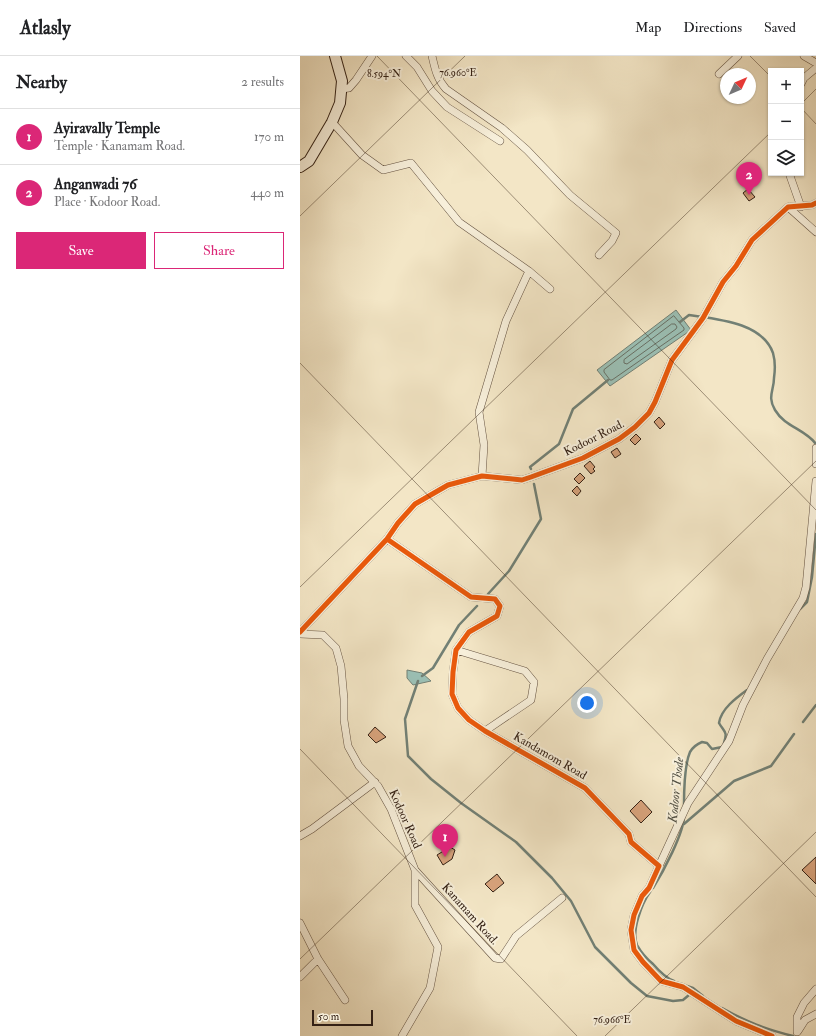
<!DOCTYPE html>
<html lang="en">
<head>
<meta charset="utf-8">
<style>
	:root { --surface:#fff; --page:#f2f2f2; --text:#202124; --muted:#757577; --line:#e0e0e0; --accent:#db2777 }
	body { margin:0; font-family:"IM FELL Double Pica",serif; background:var(--page); color:var(--text) }
	.controls { position:absolute; right:12px; top:12px; display:grid; overflow:hidden; border-radius:0px; box-shadow:0 1px 3px #0004 }
	.controls button { width:36px; height:36px; display:grid; place-items:center; padding:0; border:0; border-bottom:1px solid var(--line); background:var(--surface); color:var(--text); font:20px sans-serif }
	.compass { position:absolute; left:420px; top:12px; width:36px; height:36px; border-radius:50%; background:var(--surface); box-shadow:0 1px 3px #0004; rotate:46deg }
	.scale { position:absolute; left:12px; bottom:10px; width:61px; box-sizing:border-box; padding-left:4px; border:2px solid #342115; border-top:0; font-size:11px; line-height:14px; white-space:nowrap; color:#342115; -webkit-text-stroke:3px #f7efda; paint-order:stroke }
	.you { position:absolute; left:287px; top:647px; width:14px; height:14px; margin:-10px; border:3px solid #fff; border-radius:50%; background:#1a73e8; box-shadow:0 0 0 6px #1a73e833 }
	.badge { display:grid; place-items:center; width:26px; height:26px; border-radius:50%; background:var(--accent); color:#fff; font-size:13px; font-weight:700 }
	.pin { position:absolute; translate:-50% -33px; filter:drop-shadow(0 1px 2px #0008) }
	.pin::after { content:''; position:absolute; top:21px; width:14px; height:12px; background:inherit; clip-path:polygon(0 0,100% 0,50% 100%) }
	.list { margin:0; padding:0; list-style:none }
	h2 { display:flex; justify-content:space-between; align-items:center; height:52px; margin:0; padding:0 16px; font-size:17px }
	h2 small { font-size:13px; font-weight:400; color:var(--muted) }
	.list li { display:grid; grid-template-columns:26px 1fr auto; gap:12px; align-items:center; box-sizing:border-box; height:56px; padding:0 16px; border-top:1px solid var(--line) }
	.list b { display:block; font-size:15px; white-space:nowrap }
	.list p { margin:0; font-size:13px; white-space:nowrap; color:var(--muted) }
	.list em { font-size:13px; font-style:normal; color:var(--muted) }
	.actions { display:flex; gap:8px; padding:12px 16px }
	.actions a { flex:1; padding:9px 0; border:1px solid var(--accent); border-radius:0px; text-align:center; font-size:14px; color:var(--accent) }
	.actions .main { background:var(--accent); color:#fff }
	.icon { flex:none; width:22px; height:22px; fill:none; stroke:currentColor; stroke-width:2; stroke-linecap:round; stroke-linejoin:round }
	.map { position:relative; flex:none; width:516px; height:980px; overflow:hidden }
	header { display:flex; align-items:center; gap:24px; box-sizing:border-box; height:56px; padding:0 20px; background:var(--surface); border-bottom:1px solid var(--line) }
	header strong { font-size:19px }
	nav { display:flex; gap:22px; margin-inline-start:auto; font-size:14px }
	main { display:flex }
	aside { flex:1; background:var(--surface) }
	.map>svg:first-child { display:block }
	.water { fill:#9bc0b5; stroke:#728075 }
	.lines { fill:none; stroke-linecap:round; stroke-linejoin:round }
	.shore { stroke:#687065; stroke-width:1 }
	.stream { stroke:#728075; stroke-width:2.5 }
	.building { fill:#d8a37c; stroke:#342115 }
	.street-casing { stroke:#645241; stroke-width:8 }
	.secondary-casing { stroke:#342115; stroke-width:12 }
	.street { stroke:#f7efda; stroke-width:7 }
	.secondary { stroke:#f7efda; stroke-width:10 }
	.cycleway-casing { stroke:#f7efda; stroke-width:8 }
	.cycleway { stroke:#e8590c; stroke-width:5 }
	.ticks { fill:none; stroke:#342115; stroke-width:1; stroke-opacity:0.45 }
	.labels { text-anchor:middle; dominant-baseline:central; stroke-width:4; stroke-linejoin:round; paint-order:stroke }
	.street-label { font-size:12px; fill:#342115; stroke:#f7efda }
	.water-label { font-size:13px; font-style:italic; fill:#535145; stroke:#f7efda }
	.ticks-label { font-size:10px; text-anchor:middle; fill:#342115; stroke:#f7efda; stroke-width:4; stroke-linejoin:round; paint-order:stroke }
</style>
</head>
<body>
<header>
<strong>Atlasly</strong>
<nav><a>Map</a><a>Directions</a><a>Saved</a></nav>
</header>
<main>
<aside>
<h2>Nearby<small>2 results</small></h2>
<ul class="list">
<li><span class="badge">1</span><div><b>Ayiravally Temple</b><p>Temple · Kanamam Road.</p></div><em>170 m</em></li>
<li><span class="badge">2</span><div><b>Anganwadi 76</b><p>Place · Kodoor Road.</p></div><em>440 m</em></li>
</ul>
<div class="actions"><a class="main">Save</a><a>Share</a></div>
</aside>
<div class="map">
<svg width="516" height="980" viewBox="0 0 516 980">
	<rect width="100%" height="100%" fill="#f3e6c6"/>
	<filter id="stains"><feTurbulence type="fractalNoise" baseFrequency=".005" numOctaves="4"/><feColorMatrix values="0 0 0 0 .2 0 0 0 0 .09 0 0 0 0 .02 0 0 0 .5 -.17"/></filter>
	<radialGradient id="worn" r=".72"><stop offset=".6" stop-color="#630" stop-opacity="0"/><stop offset="1" stop-color="#630" stop-opacity=".3"/></radialGradient>
	<path class="water" d="M376,254L391,274L310,330L297,314Z
		M107,614L122,617L131,625L113,629L107,622Z"/>
	<g class="lines">
		<path class="shore" d="M374,260L384,272V274L312,324H310L304,316V314Z
			M372,268H375L377,271L376,273L327,308L324,307V304Z"/>
		<path class="stream" d="M380,266L389,259C416,263 462,266 473,297C475,304 475,315 474,322C474,334 467,341 475,354C485,371 505,373 516,388
			M231,413L230,411L259,388L273,353L308,324
			M188,538L209,515L241,463L234,428
			M500,553L507,546L512,521L516,478
			M122,620L133,612L159,569L177,550
			M118,625L105,663L108,700L131,723L161,747L216,786L252,822L271,845L295,891L331,927L347,940L373,945L383,944L389,939L391,936
			M503,666L516,649
			M424,687C428,675 424,676 419,667C421,653 436,642 447,634
			M384,749C384,734 384,710 390,696C393,691 397,688 402,686L407,687L412,693L422,691
			M384,768L434,725L471,710L494,678
			M353,832C363,816 384,777 384,760
			M350,836C342,847 331,875 337,889C341,896 347,903 353,908C359,915 366,922 374,925
			M387,930L393,932L403,940
			M422,952C447,966 465,973 493,980"/>
	</g>
	<path class="building" d="M448,133L455,141L449,145L443,137Z
		M359,361L365,368L360,373L354,366Z
		M336,378L341,383L335,389L330,384Z
		M317,392L321,398L315,402L311,396Z
		M290,405L295,411L293,413L295,415L291,418L284,410Z
		M280,417L285,422L279,428L274,423Z
		M277,430L281,435L277,440L272,435Z
		M75,671L86,681L76,687L68,679Z
		M341,744L352,756L341,767L330,755Z
		M150,791L155,794L152,803L143,809L137,799Z
		M516,801V828L502,814Z
		M197,818L204,827L193,836L185,828Z"/>
	<g class="lines">
		<defs>
			<path id="street" d="M106,0L117,11L132,35L147,51L200,85
				M132,0C135,13 137,23 146,33L202,72L227,94L270,139L316,177L312,185L299,199
				M504,0L516,7
				M419,18L438,0
				M501,28L504,22L516,12
				M41,33L49,32L56,24L72,0
				M32,66L62,99L83,114L111,107L159,166L229,215L250,233
				M489,117L501,151
				M488,151L516,176
				M516,392V408
				M182,420L184,389L179,356L206,265L229,215
				M87,483L171,541L195,543L200,550L197,560L169,576L156,594L153,616L152,638L158,652L169,664L185,675L285,732L329,778L331,786L359,810L349,832L342,840L334,859L331,874L334,894L343,906L361,925L383,931L436,965L472,980
				M0,576L87,483L98,467L115,448L148,429L182,420L222,424L231,421L283,402L319,383L335,371L349,357L355,346L372,304L403,262L423,226L436,210L452,184L488,151L512,149L516,147
				M0,578L23,579L36,592L41,610L44,643V664L48,690L59,710L78,730L91,753L115,814V849L138,891L130,932L102,980
				M156,594L225,615L234,626L231,644L185,675
				M0,780L12,773L75,726
				M359,810L388,747L429,685L443,649L467,603L503,542L506,531L516,425
				M115,814L195,902L201,903L216,880L262,842
				M0,867L18,903L45,944
				M0,921L18,903
				M498,975L505,964L516,958
				M497,976V961L504,947L516,933"/>
			<path id="secondary" d="M0,111L9,105L32,66L40,47L42,25L35,0"/>
		</defs>
		<use href="#street" class="street-casing"/>
		<use href="#secondary" class="secondary-casing"/>
		<use href="#street" class="street"/>
		<use href="#secondary" class="secondary"/>
		<defs>
			<path id="cycleway" d="M87,483L171,541L195,543L200,550L197,560L169,576L156,594L153,616L152,638L158,652L169,664L185,675L285,732L329,778L331,786L359,810L349,832L342,840L334,859L331,874L334,894L343,906L361,925L383,931L436,965L472,980
				M0,576L87,483L98,467L115,448L148,429L182,420L222,424L231,421L283,402L319,383L335,371L349,357L355,346L372,304L403,262L423,226L436,210L452,184L488,151L512,149L516,147"/>
		</defs>
		<use href="#cycleway" class="cycleway-casing"/>
		<use href="#cycleway" class="cycleway"/>
	</g>
	<path class="ticks" d="M77,0L516,454M450,0L471,21M501,48L516,33M501,52L516,68M0,160L165,0M0,307L516,841M0,531L471,76M0,693L277,980M0,903L516,405M305,980L516,776"/>
	<g class="labels">
		<g class="street-label">
			<text transform="translate(294 382) rotate(-27)">Kodoor Road.</text>
			<text transform="translate(250 700) rotate(30)">Kandamom Road</text>
			<text transform="translate(105 763) rotate(66)">Kodoor Road</text>
			<text transform="translate(170 858) rotate(48)">Kanamam Road.</text>
		</g>
		<g class="water-label">
			<text transform="translate(376 734) rotate(-84)">Kodoor Thode</text>
		</g>
	</g>
	<g class="ticks-label">
		<text x="158" y="20">76.960°E</text>
		<text x="84" y="21">8.594°N</text>
		<text x="312" y="967">76.966°E</text>
	</g>
	<rect width="100%" height="100%" filter="url(#stains)"/>
	<rect width="100%" height="100%" fill="url(#worn)"/>
</svg>
<div class="controls">
<button>+</button>
<button>−</button>
<button><svg class="icon" aria-label="layers" viewBox="0 0 24 24"><path d="M12 4l9 5-9 5-9-5zM3 14l9 5 9-5"/></svg></button>
</div>
<svg class="compass" viewBox="-18 -18 36 36"><path d="M0-13l5 13h-10z" fill="#e53935"/><path d="M0 13l5-13h-10z" fill="#757577"/></svg>
<div class="scale">50 m</div>
<div class="you"></div>
<div class="pin badge" style="left:145px;top:801px">1</div>
<div class="pin badge" style="left:449px;top:139px">2</div>
</div>
</main>
</body>
</html>
